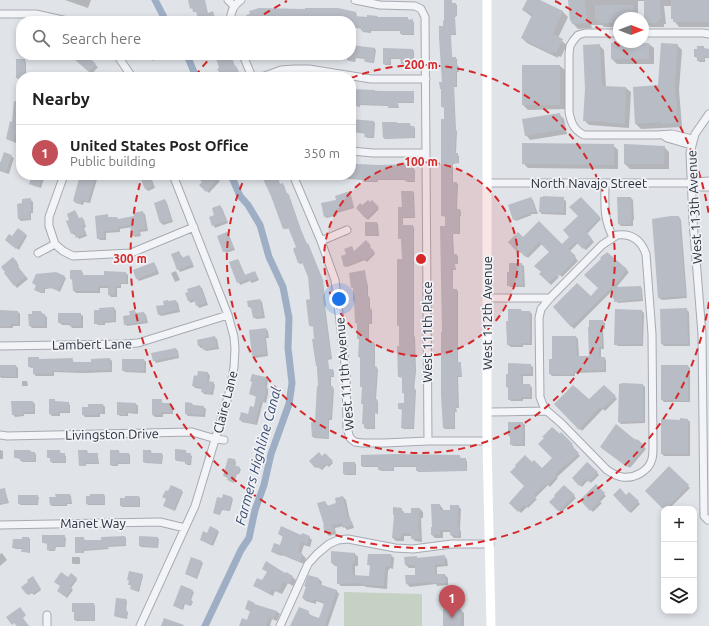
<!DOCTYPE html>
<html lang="en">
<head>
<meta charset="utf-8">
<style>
	:root { --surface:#fff; --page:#f6f6f6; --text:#222; --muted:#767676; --line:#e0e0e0; --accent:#c35058 }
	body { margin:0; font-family:Ubuntu,sans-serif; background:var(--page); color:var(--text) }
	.controls { position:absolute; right:12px; bottom:12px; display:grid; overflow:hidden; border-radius:8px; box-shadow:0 2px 6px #0003 }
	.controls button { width:36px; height:36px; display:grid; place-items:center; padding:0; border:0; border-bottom:1px solid var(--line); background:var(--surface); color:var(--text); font:20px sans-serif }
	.compass { position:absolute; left:613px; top:12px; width:36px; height:36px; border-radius:50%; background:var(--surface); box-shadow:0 2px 6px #0003; rotate:90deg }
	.you { position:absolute; left:339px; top:299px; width:14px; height:14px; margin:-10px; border:3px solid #fff; border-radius:50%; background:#1a73e8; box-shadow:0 0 0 6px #1a73e833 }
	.badge { display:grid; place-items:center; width:26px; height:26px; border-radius:50%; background:var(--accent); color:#fff; font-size:13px; font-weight:700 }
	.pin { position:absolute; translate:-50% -33px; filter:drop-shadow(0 1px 2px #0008) }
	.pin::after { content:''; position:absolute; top:21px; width:14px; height:12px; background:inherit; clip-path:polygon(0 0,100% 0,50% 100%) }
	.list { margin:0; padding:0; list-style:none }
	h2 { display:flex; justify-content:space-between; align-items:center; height:52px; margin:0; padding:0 16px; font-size:17px }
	h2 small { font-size:13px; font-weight:400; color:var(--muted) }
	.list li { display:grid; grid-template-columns:26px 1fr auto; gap:12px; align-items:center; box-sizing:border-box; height:56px; padding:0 16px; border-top:1px solid var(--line) }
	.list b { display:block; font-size:15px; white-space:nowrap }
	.list p { margin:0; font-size:13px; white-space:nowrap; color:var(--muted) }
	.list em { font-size:13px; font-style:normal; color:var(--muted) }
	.icon { flex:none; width:22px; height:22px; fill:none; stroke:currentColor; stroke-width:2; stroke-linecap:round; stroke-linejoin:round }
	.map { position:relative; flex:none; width:709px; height:626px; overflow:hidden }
	.search { position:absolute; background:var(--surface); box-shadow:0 2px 6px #0003; left:16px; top:16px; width:340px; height:44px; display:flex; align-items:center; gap:10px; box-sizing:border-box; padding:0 14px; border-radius:16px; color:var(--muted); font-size:15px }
	.panel { position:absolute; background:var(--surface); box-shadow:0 2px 6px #0003; left:16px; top:72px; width:340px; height:108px; border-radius:16px }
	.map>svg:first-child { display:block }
	.green { fill:#c5d1c2 }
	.shadow { fill:#0003 }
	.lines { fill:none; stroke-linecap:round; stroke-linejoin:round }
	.canal { stroke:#9eaec5; stroke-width:7 }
	.building { fill:#b8bcc4 }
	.street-casing { stroke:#a6aab2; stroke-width:9 }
	.street { stroke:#f3f4f7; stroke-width:7 }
	.secondary { stroke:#fff; stroke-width:9 }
	.ring { fill:none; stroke:#d62828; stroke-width:2; stroke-dasharray:7 5 }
	.labels { text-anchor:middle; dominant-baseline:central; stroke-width:3.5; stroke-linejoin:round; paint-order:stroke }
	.street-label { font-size:13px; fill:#2a303e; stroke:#f0f2f6 }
	.water-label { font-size:14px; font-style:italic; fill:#384c6f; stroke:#f0f2f6 }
	.centre { fill:#d62828; stroke:#f0f2f6; stroke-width:2 }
	.ring-label { font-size:12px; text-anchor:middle; font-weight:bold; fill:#d62828; stroke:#f0f2f6; stroke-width:3.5; stroke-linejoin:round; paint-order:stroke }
</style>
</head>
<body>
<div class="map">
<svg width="709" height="626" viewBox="0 0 709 626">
	<rect width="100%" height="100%" fill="#e0e3e8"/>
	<path class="green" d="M344,592L422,594V626H344Z"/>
	<path class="shadow" d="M65,0H91L88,8Z
		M528,0H538L563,12L568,17L558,38L567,45L561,57L558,56V58L527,43L522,38L532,17L523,10Z
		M569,0H709V27H679L672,18V6H664L666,24H664V27H650L645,22V1H638V18H619V27H604L602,25H591L592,28L578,29L570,20Z
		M451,1L453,4L457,5V16L455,17L456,35H451L452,58L457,59V66L459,67V72H457V87H454L456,130L457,131L456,154L459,156V163L453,164V183L458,184L457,210L461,211V216H460V234H453L454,255L458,256V264H455L456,270H453V290L458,291V363L461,365L462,377H458L459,408H456L457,412H455V429H445L444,428L442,395L446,217L442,216L445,108L442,107V90L441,89L443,83L444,27Z
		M355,13L357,14L356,17L368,18L377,17L379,18H408L409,21L414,22V35H402L401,31H371V33L363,32L362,29L351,27V21H248Z
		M125,17L132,21H120L121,20L122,21Z
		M16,31H21V41H18L16,38Z
		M649,44L654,48V64H617L612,59Z
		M599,45L604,50L606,87L626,88L631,92L629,128L589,125L584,120Z
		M677,45L682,50L679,90L682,127L641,129L636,124L659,86Z
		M351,46L375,49L376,50L374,63L366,62L365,59L356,58L355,62L349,61L348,60V55H351Z
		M384,49L413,50L414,51V64H403L401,59H391V65H385L384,64Z
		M709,50V58H705V62H699L698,58L695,57Z
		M77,55H90L87,58L98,67L92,74L74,58Z
		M147,55H159L153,61Z
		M216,55H230L235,67L237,68L241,77H218L221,68Z
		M260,55H288L278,56L262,60Z
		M313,55H339L338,60Z
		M25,60L26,62V77H21V79H18L17,77Z
		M523,66H560L565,70V109L528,110L523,105Z
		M157,72L168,77H155Z
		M113,74L116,77H109Z
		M351,90L413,92L414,93V103H398L399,108H390L389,106H386L360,105V107L351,105Z
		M19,93H21V121L16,143L7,139L13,123Z
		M559,114L564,119L567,134L530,140L526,135Z
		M351,120L374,122L375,123L374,138H367L366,134L354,132L353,136H351Z
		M398,124H410L411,127H414L415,128V138L385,139L384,138Z
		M613,145L618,150V169L528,168L523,163Z
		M664,147L669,152V169H630L625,164Z
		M5,153L14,158L9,174L0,171V162H2Z
		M351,164L357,165H409L410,169L415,170V182H407L406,180H378V182H364L363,180L338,178V179L326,177L325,176V175H351Z
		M32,175H45L41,188L32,185L30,183Z
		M85,175H101V177L98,176L90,203L84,202L83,205L76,203L74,201Z
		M140,175H156L157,179L152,180L155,188L148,191L146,189Z
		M200,175H213L220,181L209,193L201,185L203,182Z
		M262,175H277L280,185H284L287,194L289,195L301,230L307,245L309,246L323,280L326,306H325L332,359L328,360L329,370L334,371V377H331V387L334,389L332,420H329V439L314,438L313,436L316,423L319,387L314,327L310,326L311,300L309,277L303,263L300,264L299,263L298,248L290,228L285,229L284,228L279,212Z
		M413,192L414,193L415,218H403V226H413L414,228V336L415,337L416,371L414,389L416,390L414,429H404L402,428L403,410L399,409L405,404V394L403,393V378L399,377L403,260L402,239L399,238L403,208Z
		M350,194L354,208L337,213V215L327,218L325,217L337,201Z
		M531,198L533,200L538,214H530L532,215L516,221L514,219Z
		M581,198L601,219L587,234L594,242L586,250L578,243L570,251L578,261L562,277L555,270L553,272L559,277L551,285L541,274L550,252L542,244L528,258L521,252L520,253L509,242L523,238L562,245L571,237L579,216Z
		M631,198L633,200L634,220H633V226H621L619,224Z
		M30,199L33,202V213H31V220L21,221L19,219Z
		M563,199L566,201V215L542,214L540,212Z
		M165,200L167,203L173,222L163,225L161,223L155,204Z
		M372,202L379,209L368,220L357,208L370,204Z
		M220,206L222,208L228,223L215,228L210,218L216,216Z
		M75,211L79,219L82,218L84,220L86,227L84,228L87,236L79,239L76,234L74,235L72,233Z
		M142,212L145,214L148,231L140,232L141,236L135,237L133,235L132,227L120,229V232L106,233V240H100L98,238L107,216L110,218H117L119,220L135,217Z
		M679,217L681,220L687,298L662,300L659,298Z
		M377,223L378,224L379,236H367L366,235Z
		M227,233L229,235L235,250L226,253L224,251Z
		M25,234L27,236L19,250L8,242L13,238Z
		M366,241L371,246L369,248L375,254L367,262L365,260L347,267L345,266L354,252Z
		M179,252L183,258L189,256L194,267L180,272L178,269Z
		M607,253L629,272L616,288L640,287L642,289L643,301L618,303L614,299L613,290L574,329L554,307L591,297L600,288L604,256Z
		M15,260L19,266L18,267L28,279L17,288L5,273Z
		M238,260L245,275L255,272L259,280L252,283L250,281L240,285L230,263Z
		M154,264L156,266L159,274L139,281L137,279Z
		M521,264L524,266L525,287H510L508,285Z
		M81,271L83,273V276H105L126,273L128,275V284H121V288H117V297H111L109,295V288H100V293H76L74,291L73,281L71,279Z
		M176,271L180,280L175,282L171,273Z
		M364,271L368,286V297L370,298V308L372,310V324H369V343L375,344V367L378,369L376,399L378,401V414L375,413V429H366L363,423L364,405L362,404L363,388L361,386V359L359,357L360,340L358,338V324L356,323L354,289L352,287Z
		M56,273L66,278L60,292L53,288L45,289V293H41L35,290L37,286L33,283Z
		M199,286L202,288L208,305L199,308L195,301L191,303L188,300Z
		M260,300L262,302L265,318L256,319L254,317L252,309L249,307Z
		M175,301L178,303L180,312L161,316L159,314L165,306Z
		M114,308L116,311V322L105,323V325H98L95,323L100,311Z
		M686,309L689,312L690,346H664L662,344Z
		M521,310L523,312H530L532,314V345H523V347H511L508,345Z
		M0,311L18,312L20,314V326H13V328H0Z
		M135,311L137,314L144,313L146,315L148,323L127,326L125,324Z
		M642,311L644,313L643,346H618L615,344Z
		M41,312L47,317V328H32L30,326Z
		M80,314L83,316V328H72L70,325H62L59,322Z
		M603,321L605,323V329H603L604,349H601V358H604L606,360V372L575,373V376H552L550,374L553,360L576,337L578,339L579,357H590V328Z
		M266,329L268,331L269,338H266L268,356L255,358L253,355Z
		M214,337L217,339L219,349L206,351L204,348H201L199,346L198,340Z
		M176,349L178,351L179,358L156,363L154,360Z
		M72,359L74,363H92L110,359L112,361V372L84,373L54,372V376H36L34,374V368H31L29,366L40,360Z
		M123,360H144L146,362V373L125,372L123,370Z
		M530,365L533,367V376H523V385H530L532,388V399H523V401H511L509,399V389L507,387Z
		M0,366H16L18,368V378H2L0,377Z
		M688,366L690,368V402H664L662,400Z
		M208,373L210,376L209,382L213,383L215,385L213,395L204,394L202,391V389L195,388L193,385L198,377Z
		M253,375L266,378L268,380L267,387L268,389V394L266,403L263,402L257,425L242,422L240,419L249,415L254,408L257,397L250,394L253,383Z
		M22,381H27L28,386H22Z
		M620,385H643L645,387V423L621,424L619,422Z
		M604,386L617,399L605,411L603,409L582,431L556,404L589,400Z
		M50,400H54L57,402L68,403L70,405V413H60V416H52L50,414Z
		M153,400H161L163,404H171L173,406V414H163V417H155L153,415Z
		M33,402L35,404V414H24V416L15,417L13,414Z
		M136,404L138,406V414L128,413V416H120L118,414Z
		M186,404H192L195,406L203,407L206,409L205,417L188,416L186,414Z
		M103,405L105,407V414H100V417H85L83,415L89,408Z
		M662,420H688L690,422V456H664L662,454Z
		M523,423L525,425V446H513L511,444V438L509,436Z
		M561,434L574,447L573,448L580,456L557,477L558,478L550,487L548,485L535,498L537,499L528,508L527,507L521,513L511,503L526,486L532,463L542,470L553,458L560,435Z
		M638,440L646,449L630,468L603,449Z
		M0,450L3,451V459H0Z
		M30,451L36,454V462H22L21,459L15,458Z
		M60,451L61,454L66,456V463H52L51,459L48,457Z
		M87,451L88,454H97L98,456L99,464H86V466L80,465Z
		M111,451H119L120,454H129L130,455V464H118V466H112L111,465Z
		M144,451H151L152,454H161L163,455L162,464L145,463L144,462Z
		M186,451L187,454L192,456L191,465H187L186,462L177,461L176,460Z
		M325,455L333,463L329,467L327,465L322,470L319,467L317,468L310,461L322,457Z
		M460,456L461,459L467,461V471L418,472L417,467H394V471H381L379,467H363L362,466Z
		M235,460L236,462L235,467L241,469L239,474H237L234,483L229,481L228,478L224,476Z
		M355,463L356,464V475H345L344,474Z
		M588,463L599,475L591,483L588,480L582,487L573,478Z
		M669,468L690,488L669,509H664L646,491Z
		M564,486L576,498L561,513L551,502Z
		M596,486L606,496L600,502L602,503L593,512L581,500Z
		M181,490L183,492L175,511L166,507Z
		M0,491H5L9,503L0,505Z
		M629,493L640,504L631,513L614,495L626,496Z
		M70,495L71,496L72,504H67V506H52L51,505Z
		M104,495L105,496V505H88L87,504Z
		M37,496L39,497L38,505H21L19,504Z
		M139,497L140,498V507H122L121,505Z
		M343,497L346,500L350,520L352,522L354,528L347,530L344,526L335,528L336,534L329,536L326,532L325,502L329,507L338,504Z
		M232,498L233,499L230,511L222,510L220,515L214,513L223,499Z
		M440,505L443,509V511H451L458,506L461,509L460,530L461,531V538H454L451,535V532H443V538H435L432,535Z
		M401,509L404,512V514H412L420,509L423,512V518H421L422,542L415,541L412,538V536H404V541H396L393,538Z
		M217,530L219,532L213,546L201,540L208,534Z
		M279,534L309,537L312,540L310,547L304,545L301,554L306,558L304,564L282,555V556L276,554L273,551L280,546L283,537Z
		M64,536L66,538L65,547H56L55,551H49L48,549V544L43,543Z
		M125,537L126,538V546L108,547L109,549L84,551V553H77L76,552L84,538L85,541H102Z
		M29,538L30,539V553L24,552L23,549H15L13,547Z
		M157,538L159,539L158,548L141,547L140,545Z
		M2,553L7,560L0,566V554Z
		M355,554L358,557V566H355V576L370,577L371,567L368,564L369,555H391L394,558L393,569L390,568L389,570H388L387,589L366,587L365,586H341L338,583V566H335L332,563Z
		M444,556L447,559L448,566L437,567V575H445L448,578V585L437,586L436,584L410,587L407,584L416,576V568H409L406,565L405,558L417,557L418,559Z
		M72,557H79L80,558V564H73L72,563Z
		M202,562L203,563L197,579L186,574Z
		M263,569L286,575L287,573L296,580L293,586L288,583L282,594L275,591L273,596L258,588L255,585L263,582L268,572Z
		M142,575L143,576L139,592L133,590L132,589V586L129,584L130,581L128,580Z
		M76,578L77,580L71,588L73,590L67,598L59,592L68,579Z
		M34,579L41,590L34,595L32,593L28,595L23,587Z
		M319,579L322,582L321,586L336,590L339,594L328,626H292L308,612L311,616L319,619L325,604L316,601V604L306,601L303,598Z
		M182,586L194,592L191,600L193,602L191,606L185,604L183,610L176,607Z
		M126,600L127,601L126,611L128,612L127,619L117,617L115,616Z
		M248,602L256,606L276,611L280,614L277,621L272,619L270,626H240L248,621L251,612L246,609Z
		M94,604L95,606V621H76L75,620V612L73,611Z
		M461,610L464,613V626H444Z"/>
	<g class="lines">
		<path class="canal" d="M155,0L166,21
			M187,55L196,77
			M205,626L241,550L249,538L255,510L264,485L271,454L289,404L292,383L288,348L289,318L283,287L269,257L260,225L248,205L240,196L231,175"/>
	</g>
	<path class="building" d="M188,0H205L208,13L213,11L216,21H199L196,12H193L192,8L190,9Z
		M444,0H452V3H456L457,16H455V34H451V57H456V65H458L459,71H456V86H454L455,129H456L455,153H458V163H452V182H457L456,209H460L461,215L459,216V234H452L453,254H457V263H455V269H452L453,289H457V362H461V376H457L458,407H456V411H454V428H443L441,395V332H442L440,226H445V216H441V119H444V107H441V89H440L439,82H442L439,38V26H443V21L444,20Z
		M527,0H540L563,11L553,34L563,39L556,53L553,52V54L521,38L532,15L522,10Z
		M568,0H585L587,23L572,24L571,20L570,21Z
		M644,0H660L661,19H659V23H644Z
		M671,0H709V22H673V19H671Z
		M595,5H633V18H619V23H598L599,20H595Z
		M259,8L305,9V8H338L356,12L355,16L367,17V15L378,16L377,17H408V20L413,19L414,34H400V30H370V32L361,31V28L351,26V21H247L246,15L250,14L249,11Z
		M611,43H649V59H611Z
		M661,43L678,44L675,85L678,123L661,124V122L635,124L633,87L658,85Z
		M600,44L602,86L626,87L625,124L607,123L608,122L583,121L585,89L583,45Z
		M351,45L375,48L373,63L364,61L365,58L355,57L354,61L347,60V55H351Z
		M697,46H704V48L709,49V57H704V61H697V57H694V49H697Z
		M383,48L413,49V63L401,64L400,58H390V64H383Z
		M76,55H86L96,64L89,72L73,58Z
		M215,55H231L235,66H236L240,75L233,77H208L219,72L217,69L219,68Z
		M16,59H25V77L16,78Z
		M522,65H560V105H522Z
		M351,89L375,90V91H414V102H398V107L388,108V105H384L359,104V106L351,105Z
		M14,101L21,102V115L14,142L6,139L10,121L12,122Z
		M560,113L563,129L525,136L522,119Z
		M351,119L374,121L373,137H364L365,133L351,131Z
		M382,122H397V123H410V126H414V138H383Z
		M522,143L614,144V165L522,164Z
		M624,144L665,146L664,164H624Z
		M4,152L12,155L6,172L0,170V164Z
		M351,163H357L356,164L381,165L409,164V168H414L415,181H405V179H377V181H362V180L351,178Z
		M32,175H42L39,187L29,184Z
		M80,175H96L88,202L82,200L81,204L73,201Z
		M139,175H149L153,186L145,189Z
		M195,175H214L218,179L206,192L199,185L202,182Z
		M261,175H278L277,176L280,184L283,183L286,193H288L300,228L307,244L308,243L321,278H322L326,305H324L331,358L327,359L329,369H333L334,376H330V386H333L331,419H328L329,438L312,437L311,422H315L317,386H318L317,366H316L312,339H314L313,326H309L306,300L310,299L308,277L302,262L298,263L293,249L296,247L288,227L283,229L271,196Z
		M350,191L354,207L336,212L337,214L324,217L321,203L336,200L335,196Z
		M401,191H413L414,217H402L403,225H413V335H414L415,370L413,388H415L413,428H401L402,409H398V403H404V393H402V377H398L397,346H399V326H397V259H402L401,239H398V207H402Z
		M543,196L564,197V213L539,212L540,197H543Z
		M531,197L536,212H530L531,213L513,220L508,205Z
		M581,197L600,217L586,231L592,239L583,249L576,242L568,249L575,255L576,259L559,276L557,275L549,283L539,274L541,272L534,266L549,252L539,242L525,257L519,250L517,252L508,242L518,232L523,237L539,221L562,244L569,237L563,230L578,216L569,207Z
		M617,197H631L632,219H631V225L618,224Z
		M31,198V212H29L30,219H18L17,204L22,203V199Z
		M165,199L172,220L160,223L154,203Z
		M368,200L370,202L372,200L379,207L366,219L356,208L360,203L362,205Z
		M220,205L226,221L212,226L209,217L214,215L212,208Z
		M75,210L79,218L82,217L85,225L82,226L85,234L76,238L74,232L71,234L66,221L69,220L67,214Z
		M143,211L146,229L138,230L139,234L132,236L130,225L118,227V230L104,231L105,238L97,239L95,216L108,214V217H117L118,219L134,216L133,213Z
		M671,216H679L686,296L658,298L652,219Z
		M365,222H377L378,235L365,236Z
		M18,228L26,234L16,249L5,240L9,234L12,236Z
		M227,232L234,248L223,252L217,236Z
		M366,240L370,244L369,246L375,252L365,261L363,259L344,267L341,256L346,254L344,249L352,246L354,251Z
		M179,251L182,258L189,255L193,264L177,270L171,254Z
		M607,252L627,269L613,287L641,286L642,299L614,302V299H613L612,287L571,327L553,307L577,283L591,296L598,288L584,275L601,259L600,258L604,254V255Z
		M13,257L18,263L16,264L26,277L14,286L4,273L5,272L1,267Z
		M238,259L245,275L255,271L258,278L249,281L248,279L237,283L229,262Z
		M154,262L158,271L136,279L133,270Z
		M509,263H522L523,285L507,286V272H509Z
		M70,270H82V275H104V271L126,272V283H120V286H115V295H108V286H98V291H73L72,279H70Z
		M365,270L367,284V296H369V308H371V323H368V342H374V362L375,366L377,367L375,399H377V413H374V428H364V424H362L363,404H361L362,387H360V357H358L359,339H357V323H355L354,301H353V287L351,288L349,273Z
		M56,272L65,276L58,291L51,288H44V292H39L34,290L36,285L32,283L36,274Z
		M200,285L206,303L196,306L194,299L188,301L185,293L188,292L187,289Z
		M260,299L263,316L253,318L251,307H248L247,301Z
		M168,300V301L176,300L178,310L158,315L156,306L164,305L163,301Z
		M114,307L115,321H103V324H94V310H99V308Z
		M687,308L688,344H661L660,309Z
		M508,309H521V311H530V343H522V345H507L506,321H508Z
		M615,309L642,310V344L614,345Z
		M0,310L18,311V324H11V326L0,327Z
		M135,310V313L144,312L146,321L124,325L123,316L130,315L129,311Z
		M32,311H41V314H45V326H29L28,314H32Z
		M58,313H81V326H69V323H58Z
		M589,320H603V328H602V347H599V357H605L604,370L574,371L573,374L569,375L549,374V359H552V336H576L577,356H589L588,327H589Z
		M266,328L267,336H265L266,354L252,356L249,330Z
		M215,336L217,347L203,350L202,345L198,346L197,340Z
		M176,348L178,356L153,361L151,353Z
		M28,357H39V359L73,358L72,362H91V359L110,358L111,370L81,371H52V374H33V367H28Z
		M122,359H144V371H122Z
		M508,363L531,364V374H521L522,384H530V397H521V399L508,400V387H506V374H508Z
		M0,365H16V377L0,376Z
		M661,365H688V401L661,400Z
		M198,371L208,372L207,381L214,382L211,394L201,392L202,387L192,386L194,375L197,376Z
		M252,374L266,377L265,385H267L266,392L263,401H261L255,424L239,420L241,412L248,414L250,406L254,407L256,396L249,394L252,382L250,381Z
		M623,383L643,384V421L618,422L619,384Z
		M573,385L589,399L604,385L616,396L602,409L600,407L594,413L579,430L554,404Z
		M49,399H55L54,401L69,402V412L59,411L58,415L49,414Z
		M152,399H162V403H171V412H161V415H152Z
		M11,401H33V412H23V415H12Z
		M117,402L136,403V412H126V415H117Z
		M185,402L192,403V405L204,406V415L185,414Z
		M88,404H103V413H98V415H82V407H88Z
		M680,418L688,419V454H661V419L680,420Z
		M508,422H523V445H510V436H508Z
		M616,424L633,438L637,440V439L645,446L627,467L600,447Z
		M552,427L560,434L561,432L573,444L571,445L579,453L569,463L568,462L555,474L557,476L547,485L546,484L534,495L536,497L526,507L524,505L518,512L509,503L524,486L510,472L516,466L515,465L525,455L532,462L534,460L542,468L552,458L538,444L544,438L542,437Z
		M175,449L186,450V453H191L190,464H185V461L175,460Z
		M14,450H30V452H35V461H20V458H14Z
		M47,450H60V453H65V462H50V458H47Z
		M78,450H87L88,453H98V463H85V466H79Z
		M110,450H119V453H129V463H117V465H110Z
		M143,450H151V453H162V463L143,462Z
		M319,452L322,456L325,453L333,461L327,466L326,464L320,469L317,466L315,468L309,461Z
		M396,454L460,455V458H466V471H416V466H393V471L378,470V466H361V455Z
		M228,458L235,459L234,465L240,467L238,474L236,473L233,482L227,480L228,477L223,476Z
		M343,462H355V474H343Z
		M587,462L598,472L588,482L586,479L579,486L572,478Z
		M669,466L689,485L668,507L670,509H664V510L645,491Z
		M596,484L605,493L599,499L600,501L590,511L580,500Z
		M171,485L182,490L174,510L163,506L166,499L162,497L166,490L168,491Z
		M564,485L575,495L558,511L549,502L555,496L554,495Z
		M5,488L8,502L2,504L0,503V489Z
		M620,488L626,495L629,492L639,501L629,512L613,495Z
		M55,494H70L71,503H66V505H50L49,497H56Z
		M90,494H104L105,504H86V496H90Z
		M223,494L232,497L229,511L221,509L219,515L213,513L217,497L222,498Z
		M18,495H38V504H18Z
		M125,496H139V506H120V498H125Z
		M343,496L348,518L350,517L352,525L343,528L342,523L332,525L334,531L325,533L323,525H324L317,503L325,501L327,506L336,503L335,498Z
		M431,504H440V510H450V505H459L457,527H459V536L450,535V530H440V535H431V527H432Z
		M393,507L402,508V513H411V508H420L418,531H420V539H411V533H401V538H392L394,515H393Z
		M210,526L218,530L211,545L200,540L203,531L207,533Z
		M281,526L301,535L302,533L310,536L307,544L301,542L298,552L303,554L300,562L279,553V554L271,552L274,543L280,545L283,536L278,534Z
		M42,535H65L64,546H55V550H47V543H42Z
		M125,536L126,545L108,546V548L83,550V553H75V537H84V540H101V537Z
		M139,536L158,537L157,547L139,546Z
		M22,537H29V552H21L22,548H12L13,539H22Z
		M331,551L355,553V563H352L353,575L369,576L370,565H367L368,554H391V566H387V567H385L384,586L362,585V583L337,584V565H335V563H331Z
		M445,555V564H435V574H445L446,583H433V582L406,584L405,575H415V565H405L404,557L417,556V558Z
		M191,557L202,561L196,578L185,574Z
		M266,561L285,573L286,572L293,576L289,584L284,581L279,591L272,589L270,593L253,586L257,578L262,580L267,572L262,569Z
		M129,571L143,574L138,591L130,589L131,585H128L129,580H127Z
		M61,572L68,577L71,573L77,578L70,586L72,588L66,597L57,591L60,586L54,582Z
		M308,575L319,578L318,582L320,583L319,584L337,590L325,626H290L299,607L309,611L308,614L319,618L323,607L324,602L313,599V602L302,598L306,587L304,586Z
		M33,576L41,589L32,594L30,592L26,594L21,587L28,582L27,580Z
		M181,585L193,590L190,599L192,600L190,606L184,603L182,609L173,606Z
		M116,598L126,599L125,610H127L126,618L114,616Z
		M248,600L255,603L254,604L277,611L274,619L269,617L266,626H239L242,618L247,620L250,611L245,609Z
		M72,603H94V621L74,620V612H72Z
		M20,607L26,615L23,618L29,626H17L14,623L12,625L6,617Z
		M443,609H461V626H443Z
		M164,618L184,625L183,626H161Z"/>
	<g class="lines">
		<defs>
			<path id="street" d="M228,0L234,6
				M355,0L380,5L415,6L421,9L425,17L428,441
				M0,14H36L67,21
				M230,21C231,12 233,5 241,0
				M619,33H585L578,35L573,41L570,46L569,54V112C571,123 574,130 584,135H657L672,134L692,139
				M643,33H703L709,34
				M117,55L132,77
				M243,55L252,77
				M262,77L281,70L294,69H309L371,79H426
				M663,135L667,138L691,145
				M351,151L373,153H426
				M64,175L49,217V226L55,244L63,251L73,256L131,253L194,227
				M293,175L321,241L335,280L346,372L347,428L350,438L355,442L362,443H384L428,441H487
				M487,183H691L696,182L709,181
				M605,183C605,204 603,218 613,237
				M691,183L699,187H709
				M617,235C632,233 641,240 646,254L652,334L653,446C653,450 653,455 652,459C649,471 634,479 622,477C616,476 612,473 607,470L561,423L547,411L543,405L540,397L539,318L541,309L550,298L602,245Z
				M321,241L347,230
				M38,253L55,244
				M487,298H550
				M0,346L124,344L138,343L228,315
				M488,412L547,411
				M0,435L7,436L192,432L216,439L224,440
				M708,520L704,516L702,334L693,221L690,153L695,134L709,114
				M0,525L160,522L185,528
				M47,626V615
				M140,626L195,506L230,390L234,367L235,349L234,337L228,315L173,175
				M280,626L308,564L317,554L329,544L338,540L348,539L395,548L413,549L452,544H490"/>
		</defs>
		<use href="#street" class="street-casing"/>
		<use href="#street" class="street"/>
		<path class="secondary" d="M487,0V441L491,626"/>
	</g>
	<circle cx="421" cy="259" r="97" fill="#d62828" fill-opacity=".12"/>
	<g class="ring">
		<circle cx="421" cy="259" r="97"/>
		<path d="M351 78A194 194 0 1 1 246 175"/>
		<path d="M709 302A291 291 0 1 1 142 176M195 76A291 291 0 0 1 213 55M254 21A291 291 0 0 1 287 1M555 1A291 291 0 0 1 709 216"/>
	</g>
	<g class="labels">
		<g class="street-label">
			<text x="589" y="183">North Navajo Street</text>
			<text transform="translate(694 207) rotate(-93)">West 113th Avenue</text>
			<text transform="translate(487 313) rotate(-90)">West 112th Avenue</text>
			<text transform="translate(427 332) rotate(-90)">West 111th Place</text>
			<text transform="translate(92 344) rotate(-1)">Lambert Lane</text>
			<text transform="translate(344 374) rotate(-95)">West 111th Avenue</text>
			<text transform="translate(225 402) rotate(-76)">Claire Lane</text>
			<text transform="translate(112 434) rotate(-1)">Livingston Drive</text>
			<text x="93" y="523">Manet Way</text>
		</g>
		<g class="water-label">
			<text transform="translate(258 456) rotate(-75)">Farmers Highline Canal</text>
		</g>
	</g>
	<circle cx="421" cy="259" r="6" class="centre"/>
	<g class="ring-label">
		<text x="421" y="69">200 m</text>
		<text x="421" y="166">100 m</text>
		<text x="130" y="263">300 m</text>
	</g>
</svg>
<div class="controls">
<button>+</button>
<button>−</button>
<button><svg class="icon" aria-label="layers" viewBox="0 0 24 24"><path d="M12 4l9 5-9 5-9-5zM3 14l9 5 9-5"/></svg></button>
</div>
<svg class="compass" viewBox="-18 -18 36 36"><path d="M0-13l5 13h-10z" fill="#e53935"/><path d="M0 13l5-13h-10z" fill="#767676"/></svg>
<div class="you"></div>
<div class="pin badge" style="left:452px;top:618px">1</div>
<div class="search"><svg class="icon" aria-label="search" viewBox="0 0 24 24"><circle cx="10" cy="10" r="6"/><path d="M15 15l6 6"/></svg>Search here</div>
<section class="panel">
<h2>Nearby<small></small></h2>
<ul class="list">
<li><span class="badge">1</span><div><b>United States Post Office</b><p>Public building</p></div><em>350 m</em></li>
</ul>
</section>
</div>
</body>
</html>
